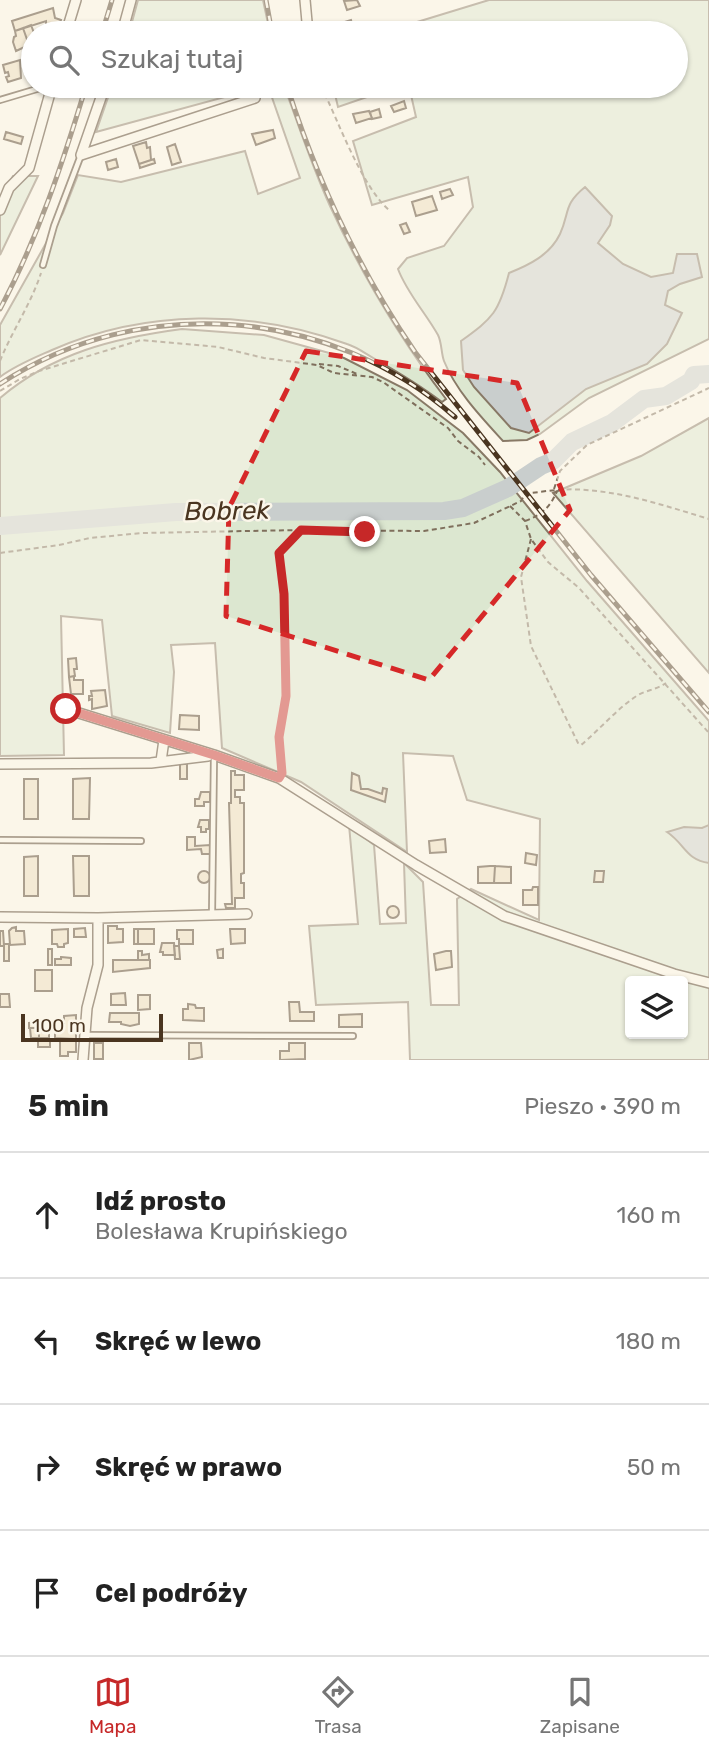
<!DOCTYPE html>
<html lang="pl">
<head>
<meta charset="utf-8">
<style>
	:root { --surface:#fff; --page:#f6f6f6; --text:#222; --muted:#767676; --line:#e0e0e0; --accent:#c62828 }
	body { margin:0; font-family:Rubik,sans-serif; background:var(--page); color:var(--text) }
	.controls { position:absolute; right:21px; bottom:21px; display:grid; overflow:hidden; border-radius:7px; box-shadow:0 2px 5px #0004 }
	.controls button { width:63px; height:63px; display:grid; place-items:center; padding:0; border:0; border-bottom:2px solid var(--line); background:var(--surface); color:var(--text); font:35px sans-serif }
	.scale { position:absolute; left:21px; bottom:18px; width:142px; box-sizing:border-box; padding-left:7px; border:4px solid #4a3520; border-top:0; font-size:19px; line-height:24px; white-space:nowrap; color:#4a3520; -webkit-text-stroke:5px #fbf6e9; paint-order:stroke }
	.stop { position:absolute; width:21px; height:21px; margin:-16px; border:5px solid #c62828; border-radius:50%; background:#fff }
	.stop.end { background:#c62828; border-color:#fff; box-shadow:0 2px 7px #0008 }
	.list { margin:0; padding:0; list-style:none }
	h2 { display:flex; justify-content:space-between; align-items:center; height:91px; margin:0; padding:0 28px; font-size:30px }
	h2 small { font-size:23px; font-weight:400; color:var(--muted) }
	.list li { display:grid; grid-template-columns:46px 1fr auto; gap:21px; align-items:center; box-sizing:border-box; height:126px; padding:0 28px; border-top:2px solid var(--line) }
	.list b { display:block; font-size:26px; white-space:nowrap }
	.list p { margin:0; font-size:23px; white-space:nowrap; color:var(--muted) }
	.list em { font-size:23px; font-style:normal; color:var(--muted) }
	.icon { flex:none; width:38px; height:38px; fill:none; stroke:currentColor; stroke-width:2; stroke-linecap:round; stroke-linejoin:round }
	.map { position:relative; flex:none; width:709px; height:1060px; overflow:hidden }
	.search { position:absolute; background:var(--surface); box-shadow:0 2px 5px #0004; left:21px; right:21px; top:21px; height:77px; display:flex; align-items:center; gap:18px; box-sizing:border-box; padding:0 24px; border-radius:38px; color:var(--muted); font-size:26px }
	.sheet { height:595px; background:var(--surface) }
	nav { display:flex; justify-content:space-around; align-items:center; box-sizing:border-box; height:98px; border-top:2px solid var(--line); background:var(--surface); font-size:19px; color:var(--muted) }
	nav a { display:grid; justify-items:center; gap:4px }
	nav .on { color:var(--accent) }
	.map>svg:first-child { display:block }
	.green { fill:#dce7d0; stroke:#887966; stroke-width:2; fill-rule:evenodd }
	.water { fill:#c9cecd; stroke:#887966; stroke-width:2 }
	.lines { fill:none; stroke-linecap:round; stroke-linejoin:round }
	.river { stroke:#c9cecd; stroke-width:18 }
	.building { fill:#ecdcbc; stroke:#4a3520; stroke-width:2 }
	.service-casing { stroke:#4a3520; stroke-width:8 }
	.minor-casing { stroke:#4a3520; stroke-width:12 }
	.path { stroke:#7f6f5c; stroke-width:2; stroke-dasharray:5 3.5; stroke-linecap:butt }
	.service { stroke:#fbf6e9; stroke-width:4.5 }
	.minor { stroke:#fbf6e9; stroke-width:9 }
	.rail-casing { stroke:#4a3520; stroke-width:5 }
	.rail { stroke:#fbf6e9; stroke-width:2.5; stroke-dasharray:8; stroke-linecap:butt }
	.route { stroke:#c62828; stroke-width:9 }
	.marked { fill:none; stroke:#d62828; stroke-width:5; stroke-dasharray:14 9; stroke-linejoin:round }
	.labels { text-anchor:middle; dominant-baseline:central; stroke-width:5; stroke-linejoin:round; paint-order:stroke }
	.water-label { font-size:26px; font-style:italic; fill:#4a3520; stroke:#fbf6e9 }
</style>
</head>
<body>
<div class="map">
<svg width="709" height="1060" viewBox="0 0 709 1060">
	<rect width="100%" height="100%" fill="#fbf6e9"/>
	<path class="green" d="M138,0H263L270,33H129Z
		M489,0H709V339L589,398L540,434L527,440L503,441C482,418 456,391 444,361C441,353 442,343 438,335C425,312 407,293 398,269L407,258L444,246L473,207L468,177L372,205L353,141L416,117L409,86H676V33H381Z
		M112,86H265L96,132Z
		M268,86H284C299,126 312,167 330,206C362,275 400,339 446,399L442,402C421,386 398,372 375,359C366,354 357,347 347,344C252,309 145,309 52,350C34,358 16,365 0,377V325L63,213L78,175L121,182L245,151L258,194L300,178Z
		M333,86H399L338,107Z
		M13,176H38L0,255V200Z
		M182,329L264,335L340,356L407,390L463,433L500,472L587,581L709,721V1060H410L408,1002L316,1005L309,926L358,924L349,825L374,845L380,924L406,923L404,863L423,882L431,1005H459L457,899L471,889L539,920L540,819L467,800L453,756L403,753L407,852L301,782L222,748L215,643L171,645L174,672L170,733L112,716L102,620L61,616L64,755L0,756V398C53,353 114,338 182,329ZM630,981H683V1034H630Z
		M709,418V673L553,493L641,456Z"/>
	<path class="water" d="M585,187L612,216L610,225L598,243L623,264L651,277L673,273L677,254H697L702,277L680,284L668,291L665,305L682,313L667,344L647,364L586,389L529,433L511,428L474,387L463,370L461,341C493,318 499,312 509,273C529,265 550,255 560,234C570,212 563,205 585,187Z
		M709,825V863C686,860 685,844 667,832L684,827L702,828Z"/>
	<g class="lines">
		<path class="river" d="M0,526L176,512L444,511L463,508L508,488L541,466L553,461L572,442L612,423L644,399L666,396L691,381L694,375L709,374"/>
	</g>
	<path class="building" d="M357,0L360,6L347,10L344,1Z
		M53,8L55,18L61,20L58,30L46,27V21L15,31L12,21Z
		M351,20L353,28L337,33L335,25Z
		M31,25L34,33L33,43L29,45L23,28Z
		M23,28L29,45L16,51L13,42L14,37L16,36L15,31Z
		M20,60L21,78L8,82L6,77L9,76L8,72L5,73L3,65Z
		M404,101L406,108L394,112L391,106Z
		M379,109L381,117L372,119L370,112Z
		M369,111L372,118L356,123L353,114Z
		M273,130L275,138L256,145L252,134Z
		M6,132L23,137L21,144L4,139Z
		M146,142L147,148L150,147L151,160L139,164L133,146Z
		M175,144L181,162L172,165L167,147Z
		M116,159L118,167L108,170L106,162Z
		M154,159L155,163L140,168L139,164Z
		M450,189L453,195L442,199L440,192Z
		M432,196L437,210L416,216L412,202Z
		M406,223L410,232L404,234L400,225Z
		M76,658L77,669H74L75,676L69,677L68,659Z
		M74,676V680H83V694H71L69,677Z
		M105,690L107,706L92,709V699L89,700V696H92L91,691Z
		M180,715L199,716V730L179,729Z
		M180,764H187V779H180Z
		M231,771H235V775H244V790H235V797H240V803H244V873L241,874V883H244V898H235V908H226L225,904H232L229,803H231Z
		M352,773L359,776L361,789H368L382,794L383,788L387,789L385,802L351,790Z
		M90,778L89,819H73V779Z
		M24,779H38V819H24Z
		M201,792H210V802H204V806H195V799H199Z
		M200,820H209V829H206V832H201V827H198Z
		M187,837H195V846L210,845V854H202L201,849L187,850Z
		M445,839L446,852L430,853L429,841Z
		M526,853L537,855L536,865L525,863Z
		M38,856V896H24V857Z
		M73,856H89V896H74Z
		M490,866H495L494,883H478V867Z
		M495,866L511,867V883H494Z
		M595,871H604L603,882H594Z
		M198 877a6 6 0 1 1 12 0a6 6 0 1 1-12 0Z
		M533,887H538V905H523V890H532Z
		M387 912a6 6 0 1 1 12 0a6 6 0 1 1-12 0Z
		M108,926H117V929H123V942L108,943Z
		M16,927V931H24L25,944L10,945L9,931L12,928Z
		M85,928L86,937H74V929Z
		M68,929V943L64,944V947H58L57,944H52V930Z
		M134,929H138V944H134Z
		M138,929H154V944H138Z
		M230,929H245V943L231,944Z
		M177,930H193V944H179V939H177Z
		M0,931H3L4,946H0Z
		M162,943H174L175,955H163V952H160Z
		M4,944H9V961H4Z
		M174,946H179L180,959H175Z
		M48,949H52V965H48Z
		M223,949V958H218L217,950Z
		M138,951H142V955L149,954V960H138Z
		M446,951H451L452,967L436,970L434,954Z
		M61,957L71,958V965H55V959H61Z
		M113,960H150V968L113,972Z
		M35,970H52V991H35Z
		M125,993L126,1005H111V994Z
		M0,994H9L10,1007H0Z
		M138,995H150V1009L138,1010Z
		M289,1002H299L300,1012H314V1021H290Z
		M188,1004L195,1005L196,1008H204V1021L183,1020V1009H188Z
		M110,1013H139V1024L130,1026L121,1024V1022H109Z
		M362,1014V1027H339V1015Z
		M76,1015V1039L55,1038V1032L64,1029V1016Z
		M39,1022V1028H29V1023Z
		M30,1028H39V1038H31Z
		M39,1032H49V1038H39Z
		M60,1039H76V1052H68V1056H60Z
		M38,1040H50V1047H38Z
		M94,1043H103V1059H94Z
		M189,1043H201L202,1057L189,1060Z
		M289,1043H305V1059L280,1060V1051H289Z"/>
	<g class="lines">
		<defs>
			<path id="service" d="M0,100L47,86
				M43,265L54,226L81,155
				M0,840L141,841
				M212,915L214,756
				M85,1035L353,1036"/>
			<path id="minor" d="M305,0L308,33
				M66,33L76,0
				M122,33L131,0
				M105,86L81,155L255,98
				M0,210L9,188L29,168L52,86
				M66,709L214,755L279,778L416,865L504,916L674,974L709,983
				M161,761L164,740
				M0,764L151,763L208,756
				M0,917L98,918L247,914
				M83,1060L87,1008L98,965V918"/>
		</defs>
		<use href="#service" class="service-casing"/>
		<use href="#minor" class="minor-casing"/>
		<path class="path" d="M321,86C339,122 361,186 390,211
			M0,361C12,331 31,304 41,273
			M319,364L338,366L357,374
			M0,391L20,379L39,371L141,340L218,347L264,358L317,365L334,373L372,377L383,382L448,428L458,441L479,457L485,465
			M554,489L560,471L587,445L709,388
			M510,506L525,521L531,539L548,562L579,588L709,733
			M525,521C541,515 550,508 557,491
			M531,539L521,577L531,646L578,743L581,745C599,730 616,710 635,697C645,690 656,690 666,683
			M0,553L59,545L90,538L142,533L301,530L424,531L474,523L521,501L525,494C545,491 565,488 586,490C628,493 669,507 709,519
			M282,768L279,737L286,696L284,594L279,559V553L300,531"/>
		<use href="#service" class="service"/>
		<use href="#minor" class="minor"/>
		<defs>
			<path id="rail" d="M266,0L272,33
				M102,33L112,0
				M287,86C317,180 359,270 415,352L591,575L709,712
				M0,309C38,238 63,162 86,86
				M0,384C140,292 330,307 455,417"/>
		</defs>
		<use href="#rail" class="rail-casing"/>
		<use href="#rail" class="rail"/>
	</g>
	<g class="lines">
		<path class="route" d="M66,709L214,755L279,778L282,773L279,737L286,696L284,594L279,553L301,530L365,532"/>
	</g>
	<path d="M0 0H709V1060H0ZM306,351L517,383L570,510L429,680L226,616L229,508Z" fill="#fbf6e9" fill-opacity=".55" fill-rule="evenodd"/>
	<path class="marked" d="M306,351L517,383L570,510L429,680L226,616L229,508Z"/>
	<g class="labels">
		<g class="water-label">
			<text transform="translate(227 511) rotate(-1)">Bobrek</text>
		</g>
	</g>
</svg>
<div class="controls">
<button><svg class="icon" aria-label="layers" viewBox="0 0 24 24"><path d="M12 4l9 5-9 5-9-5zM3 14l9 5 9-5"/></svg></button>
</div>
<div class="scale">100 m</div>
<div class="stop" style="left:66px;top:709px"></div>
<div class="stop end" style="left:365px;top:532px"></div>
<div class="search"><svg class="icon" aria-label="search" viewBox="0 0 24 24"><circle cx="10" cy="10" r="6"/><path d="M15 15l6 6"/></svg>Szukaj tutaj</div>
</div>
<section class="sheet">
<h2>5 min<small>Pieszo · 390 m</small></h2>
<ul class="list">
<li><svg class="icon" aria-label="ahead" viewBox="0 0 24 24"><path d="M12 20V5M6 11l6-6 6 6"/></svg><div><b>Idź prosto</b><p>Bolesława Krupińskiego</p></div><em>160 m</em></li>
<li><svg class="icon" aria-label="left" viewBox="0 0 24 24"><path d="M17 20v-9H6M10 6l-5 5 5 5"/></svg><div><b>Skręć w lewo</b></div><em>180 m</em></li>
<li><svg class="icon" aria-label="right" viewBox="0 0 24 24"><path d="M7 20v-9h11M14 6l5 5-5 5"/></svg><div><b>Skręć w prawo</b></div><em>50 m</em></li>
<li><svg class="icon" aria-label="arrive" viewBox="0 0 24 24"><path d="M6 21V4h12l-3 4 3 4H6"/></svg><div><b>Cel podróży</b></div></li>
</ul>
</section>
<nav>
<a class="on"><svg class="icon" aria-label="map" viewBox="0 0 24 24"><path d="M3 6l6-2 6 2 6-2v14l-6 2-6-2-6 2zM9 4v14M15 6v14"/></svg>Mapa</a>
<a><svg class="icon" aria-label="directions" viewBox="0 0 24 24"><path d="M12 3l9 9-9 9-9-9zM9 14v-3h6M13 9l2 2-2 2"/></svg>Trasa</a>
<a><svg class="icon" aria-label="saved" viewBox="0 0 24 24"><path d="M7 4h10v16l-5-4-5 4z"/></svg>Zapisane</a>
</nav>
</body>
</html>
